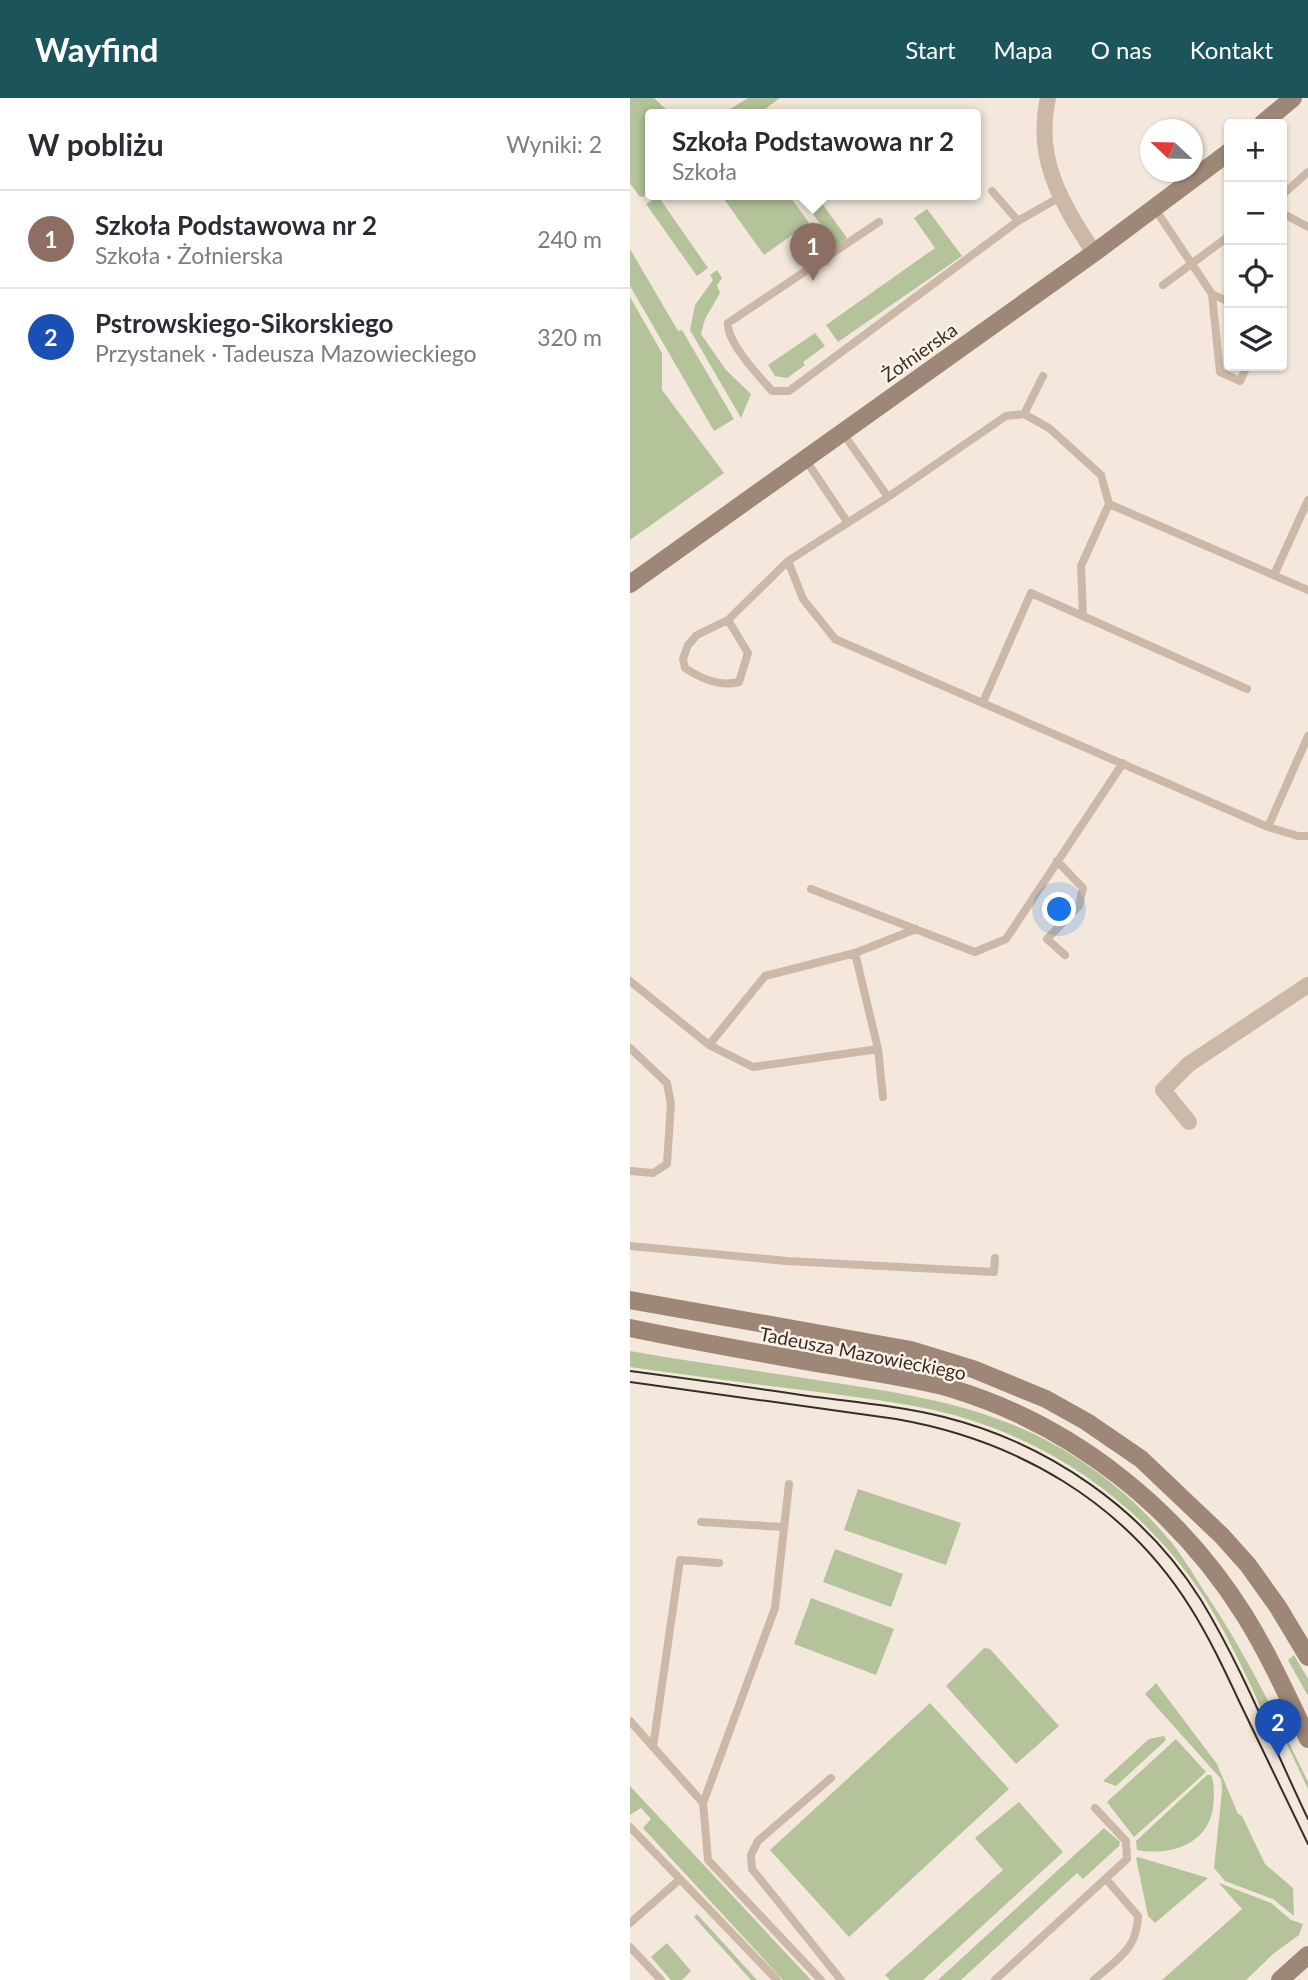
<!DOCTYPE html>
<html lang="pl">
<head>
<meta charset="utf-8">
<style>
	:root { --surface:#fff; --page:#f2f2f3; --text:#2b2b33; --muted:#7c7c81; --line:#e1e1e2; --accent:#1b555b }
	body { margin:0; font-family:Lato,sans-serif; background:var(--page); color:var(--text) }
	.controls { position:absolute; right:21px; top:21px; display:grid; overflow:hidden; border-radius:7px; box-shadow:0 2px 5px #0004 }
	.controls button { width:63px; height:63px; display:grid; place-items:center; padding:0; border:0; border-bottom:2px solid var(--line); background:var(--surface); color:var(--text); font:35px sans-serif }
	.compass { position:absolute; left:510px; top:21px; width:63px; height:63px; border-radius:50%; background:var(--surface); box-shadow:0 2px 5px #0004; rotate:292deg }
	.you { position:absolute; left:430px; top:812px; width:24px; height:24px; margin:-18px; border:5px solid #fff; border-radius:50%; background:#1a73e8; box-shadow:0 0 0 10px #1a73e833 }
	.badge { display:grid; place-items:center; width:46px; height:46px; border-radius:50%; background:var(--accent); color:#fff; font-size:23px; font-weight:700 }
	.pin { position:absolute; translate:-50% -58px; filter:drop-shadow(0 2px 4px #0008) }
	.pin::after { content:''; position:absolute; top:37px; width:24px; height:21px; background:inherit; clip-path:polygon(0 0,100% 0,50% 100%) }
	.popup { position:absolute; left:15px; top:11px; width:336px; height:91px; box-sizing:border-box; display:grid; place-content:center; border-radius:7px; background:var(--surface); filter:drop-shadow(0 2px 5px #0005); font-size:23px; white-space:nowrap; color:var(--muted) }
	.popup b { font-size:26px; color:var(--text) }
	.popup::after { content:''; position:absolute; left:50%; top:100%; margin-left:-14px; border:14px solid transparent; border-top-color:var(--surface) }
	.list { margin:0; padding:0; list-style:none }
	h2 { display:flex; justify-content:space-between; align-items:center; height:91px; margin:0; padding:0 28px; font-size:30px }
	h2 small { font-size:23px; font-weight:400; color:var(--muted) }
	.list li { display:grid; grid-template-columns:46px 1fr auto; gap:21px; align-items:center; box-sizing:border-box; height:98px; padding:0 28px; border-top:2px solid var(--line) }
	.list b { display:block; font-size:26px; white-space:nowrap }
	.list p { margin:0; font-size:23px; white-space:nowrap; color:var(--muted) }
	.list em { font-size:23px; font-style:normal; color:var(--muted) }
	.icon { flex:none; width:38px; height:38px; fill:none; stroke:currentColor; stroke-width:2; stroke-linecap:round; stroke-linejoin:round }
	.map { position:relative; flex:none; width:678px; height:1882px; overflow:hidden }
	header { display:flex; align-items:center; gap:42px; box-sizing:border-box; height:98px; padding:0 35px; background:var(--accent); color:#fff }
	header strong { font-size:33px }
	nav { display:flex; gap:38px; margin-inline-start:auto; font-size:24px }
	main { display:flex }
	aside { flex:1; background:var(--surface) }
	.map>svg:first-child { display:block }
	.green { fill:#b4c39a }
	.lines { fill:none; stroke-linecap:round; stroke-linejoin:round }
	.lane { stroke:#ccb8a6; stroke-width:8 }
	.street { stroke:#ccb8a6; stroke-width:16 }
	.secondary { stroke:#9f8777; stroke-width:18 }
	.tram { stroke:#372d27; stroke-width:2 }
	.labels { text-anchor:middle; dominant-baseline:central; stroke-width:5; stroke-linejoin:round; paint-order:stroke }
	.street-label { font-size:19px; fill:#372d27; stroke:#faf2e7 }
</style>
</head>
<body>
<header>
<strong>Wayfind</strong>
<nav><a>Start</a><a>Mapa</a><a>O nas</a><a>Kontakt</a></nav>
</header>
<main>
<aside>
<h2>W pobliżu<small>Wyniki: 2</small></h2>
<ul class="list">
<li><span class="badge" style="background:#8d6e63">1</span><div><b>Szkoła Podstawowa nr 2</b><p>Szkoła · Żołnierska</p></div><em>240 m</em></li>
<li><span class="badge" style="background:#1a4fb4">2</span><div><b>Pstrowskiego-Sikorskiego</b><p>Przystanek · Tadeusza Mazowieckiego</p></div><em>320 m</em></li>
</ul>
</aside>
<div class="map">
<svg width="678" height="1882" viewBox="0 0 678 1882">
	<rect width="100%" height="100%" fill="#f3e8db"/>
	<path class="green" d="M0,0H24L42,17H20V94L13,99L9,98L0,85Z
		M118,0H150L127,17H90Z
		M91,97H159L179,125L134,157Z
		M169,97H186L217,140L206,148Z
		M28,98L78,170L67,178L16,106Z
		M297,111L332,158L208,244L196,227L305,150L284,120Z
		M0,151L48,233L52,232L104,321L84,333L0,188Z
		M87,172L92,180L87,187L90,195L75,221L71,236L96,272L121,296L111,320L60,232L65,207L83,182L80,177Z
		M0,199L32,255V292L94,375L0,442Z
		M185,235L195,248L173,264L175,267L157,280L145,278L138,267Z
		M0,1253C73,1266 146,1275 219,1287C271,1295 324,1304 373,1323C431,1344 488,1384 529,1430C546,1448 559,1469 572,1490C614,1552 646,1617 678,1684V1691L647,1625L639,1628C617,1579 594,1527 563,1483C504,1402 421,1344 324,1317C275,1304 223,1299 173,1292C115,1285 58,1277 0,1269Z
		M228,1391L331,1425L316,1467L214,1432Z
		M205,1451L273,1476L261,1509L193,1484Z
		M181,1500L264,1531L246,1577L164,1546Z
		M354,1550L360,1551L429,1628L386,1666L316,1588Z
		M664,1557L678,1581V1598L658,1562Z
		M526,1585L587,1666L608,1716L612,1718L635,1766L663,1790L664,1818L643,1801L595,1783L584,1770L592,1693L591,1681L515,1596Z
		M300,1605L379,1691L219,1839L140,1752Z
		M534,1638L536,1642L486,1688L473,1683L519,1641Z
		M546,1641L576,1674L504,1739L477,1704Z
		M577,1677H581C585,1687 584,1699 583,1710C577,1747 540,1758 507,1752L506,1743Z
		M0,1688L181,1882H153L13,1730L21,1721L11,1710L0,1717Z
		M389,1704L433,1754L293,1882H260L255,1877L373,1772L345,1740Z
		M474,1730L490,1744L489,1748L453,1781L447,1775L331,1882H308Z
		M508,1759L578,1780L525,1825L518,1818L506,1760Z
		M589,1785L641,1805L661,1822L673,1826L669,1837L643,1856L616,1882H532L612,1811Z
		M67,1816L127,1882H121L64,1819Z
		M37,1845L61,1873L52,1882H41L21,1859Z"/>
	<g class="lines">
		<path class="lane" d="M362,93L388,123
			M652,97L678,74
			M525,111L582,196L590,274L610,283L617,268
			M652,115L678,129
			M249,124L98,225C97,245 129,278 142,293H159L388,123L430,99
			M533,187L599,138
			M582,196L599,204
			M394,316L413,278
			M212,334L258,399
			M175,361L218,425
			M158,463L173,501L205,541L638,729L668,738H678
			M644,477L678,402
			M453,518L451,468L479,406
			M98,522L118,555L109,584C89,589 72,581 55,570L53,561L58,547L67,537L98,522L158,463L258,399L376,318L394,316L419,330L471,377L479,406L678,492
			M353,604L401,495L617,591
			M638,729L678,638
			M427,763L453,790L449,808L417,841L435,857
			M181,791L345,854L376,841L493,665
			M225,855L286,831
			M0,883L79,947L123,969L248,951
			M79,947L135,878L225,855L248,951L253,999
			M0,950L37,985L41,1006L37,1066L23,1075L0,1073
			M0,1148L157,1163L364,1174L365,1160
			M71,1424L153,1429
			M0,1623L73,1705L78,1762L191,1882
			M23,1649L50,1462L89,1465
			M201,1680L128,1743L121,1757L122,1771L211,1882
			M73,1705L145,1510L159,1386
			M0,1729L147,1882
			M0,1825L49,1782
			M0,1849L31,1882
			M365,1882L497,1761L496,1743L465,1710
			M464,1882C488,1860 507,1852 508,1818L476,1781"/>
		<path class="street" d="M418,0C404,62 432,105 464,155
			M559,1024L533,992L559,966L678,887"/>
		<path class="secondary" d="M632,26L663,0
			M0,486L464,155L599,54
			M0,1202L281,1252L343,1271L416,1301L457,1324L511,1361L592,1438L618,1467L648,1509L678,1559
			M0,1230C68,1244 135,1256 204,1268C243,1275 285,1280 323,1291C444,1328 548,1411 615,1518C639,1557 658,1599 678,1641
			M650,1882L678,1857"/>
		<path class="tram" d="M0,1273C59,1281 119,1289 178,1298C224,1304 270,1308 314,1319C418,1345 514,1411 571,1502C613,1571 643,1648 678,1721
			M0,1284L266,1321C387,1342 494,1404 560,1509C579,1539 594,1571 609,1603C632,1651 655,1699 678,1746"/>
	</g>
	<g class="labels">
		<g class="street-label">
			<text transform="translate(289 254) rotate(-35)">Żołnierska</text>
			<text transform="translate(233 1255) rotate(11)">Tadeusza Mazowieckiego</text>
		</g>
	</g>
</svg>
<div class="controls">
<button>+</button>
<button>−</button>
<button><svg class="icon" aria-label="locate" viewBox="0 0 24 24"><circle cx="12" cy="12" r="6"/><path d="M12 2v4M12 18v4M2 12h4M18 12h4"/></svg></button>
<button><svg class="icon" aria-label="layers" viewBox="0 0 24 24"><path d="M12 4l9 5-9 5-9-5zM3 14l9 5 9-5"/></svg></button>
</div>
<svg class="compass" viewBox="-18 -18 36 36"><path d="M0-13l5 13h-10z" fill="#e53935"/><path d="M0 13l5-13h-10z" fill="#7c7c81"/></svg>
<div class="you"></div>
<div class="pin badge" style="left:183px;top:183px;background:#8d6e63">1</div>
<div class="popup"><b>Szkoła Podstawowa nr 2</b>Szkoła</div>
<div class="pin badge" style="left:648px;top:1659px;background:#1a4fb4">2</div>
</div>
</main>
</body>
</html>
